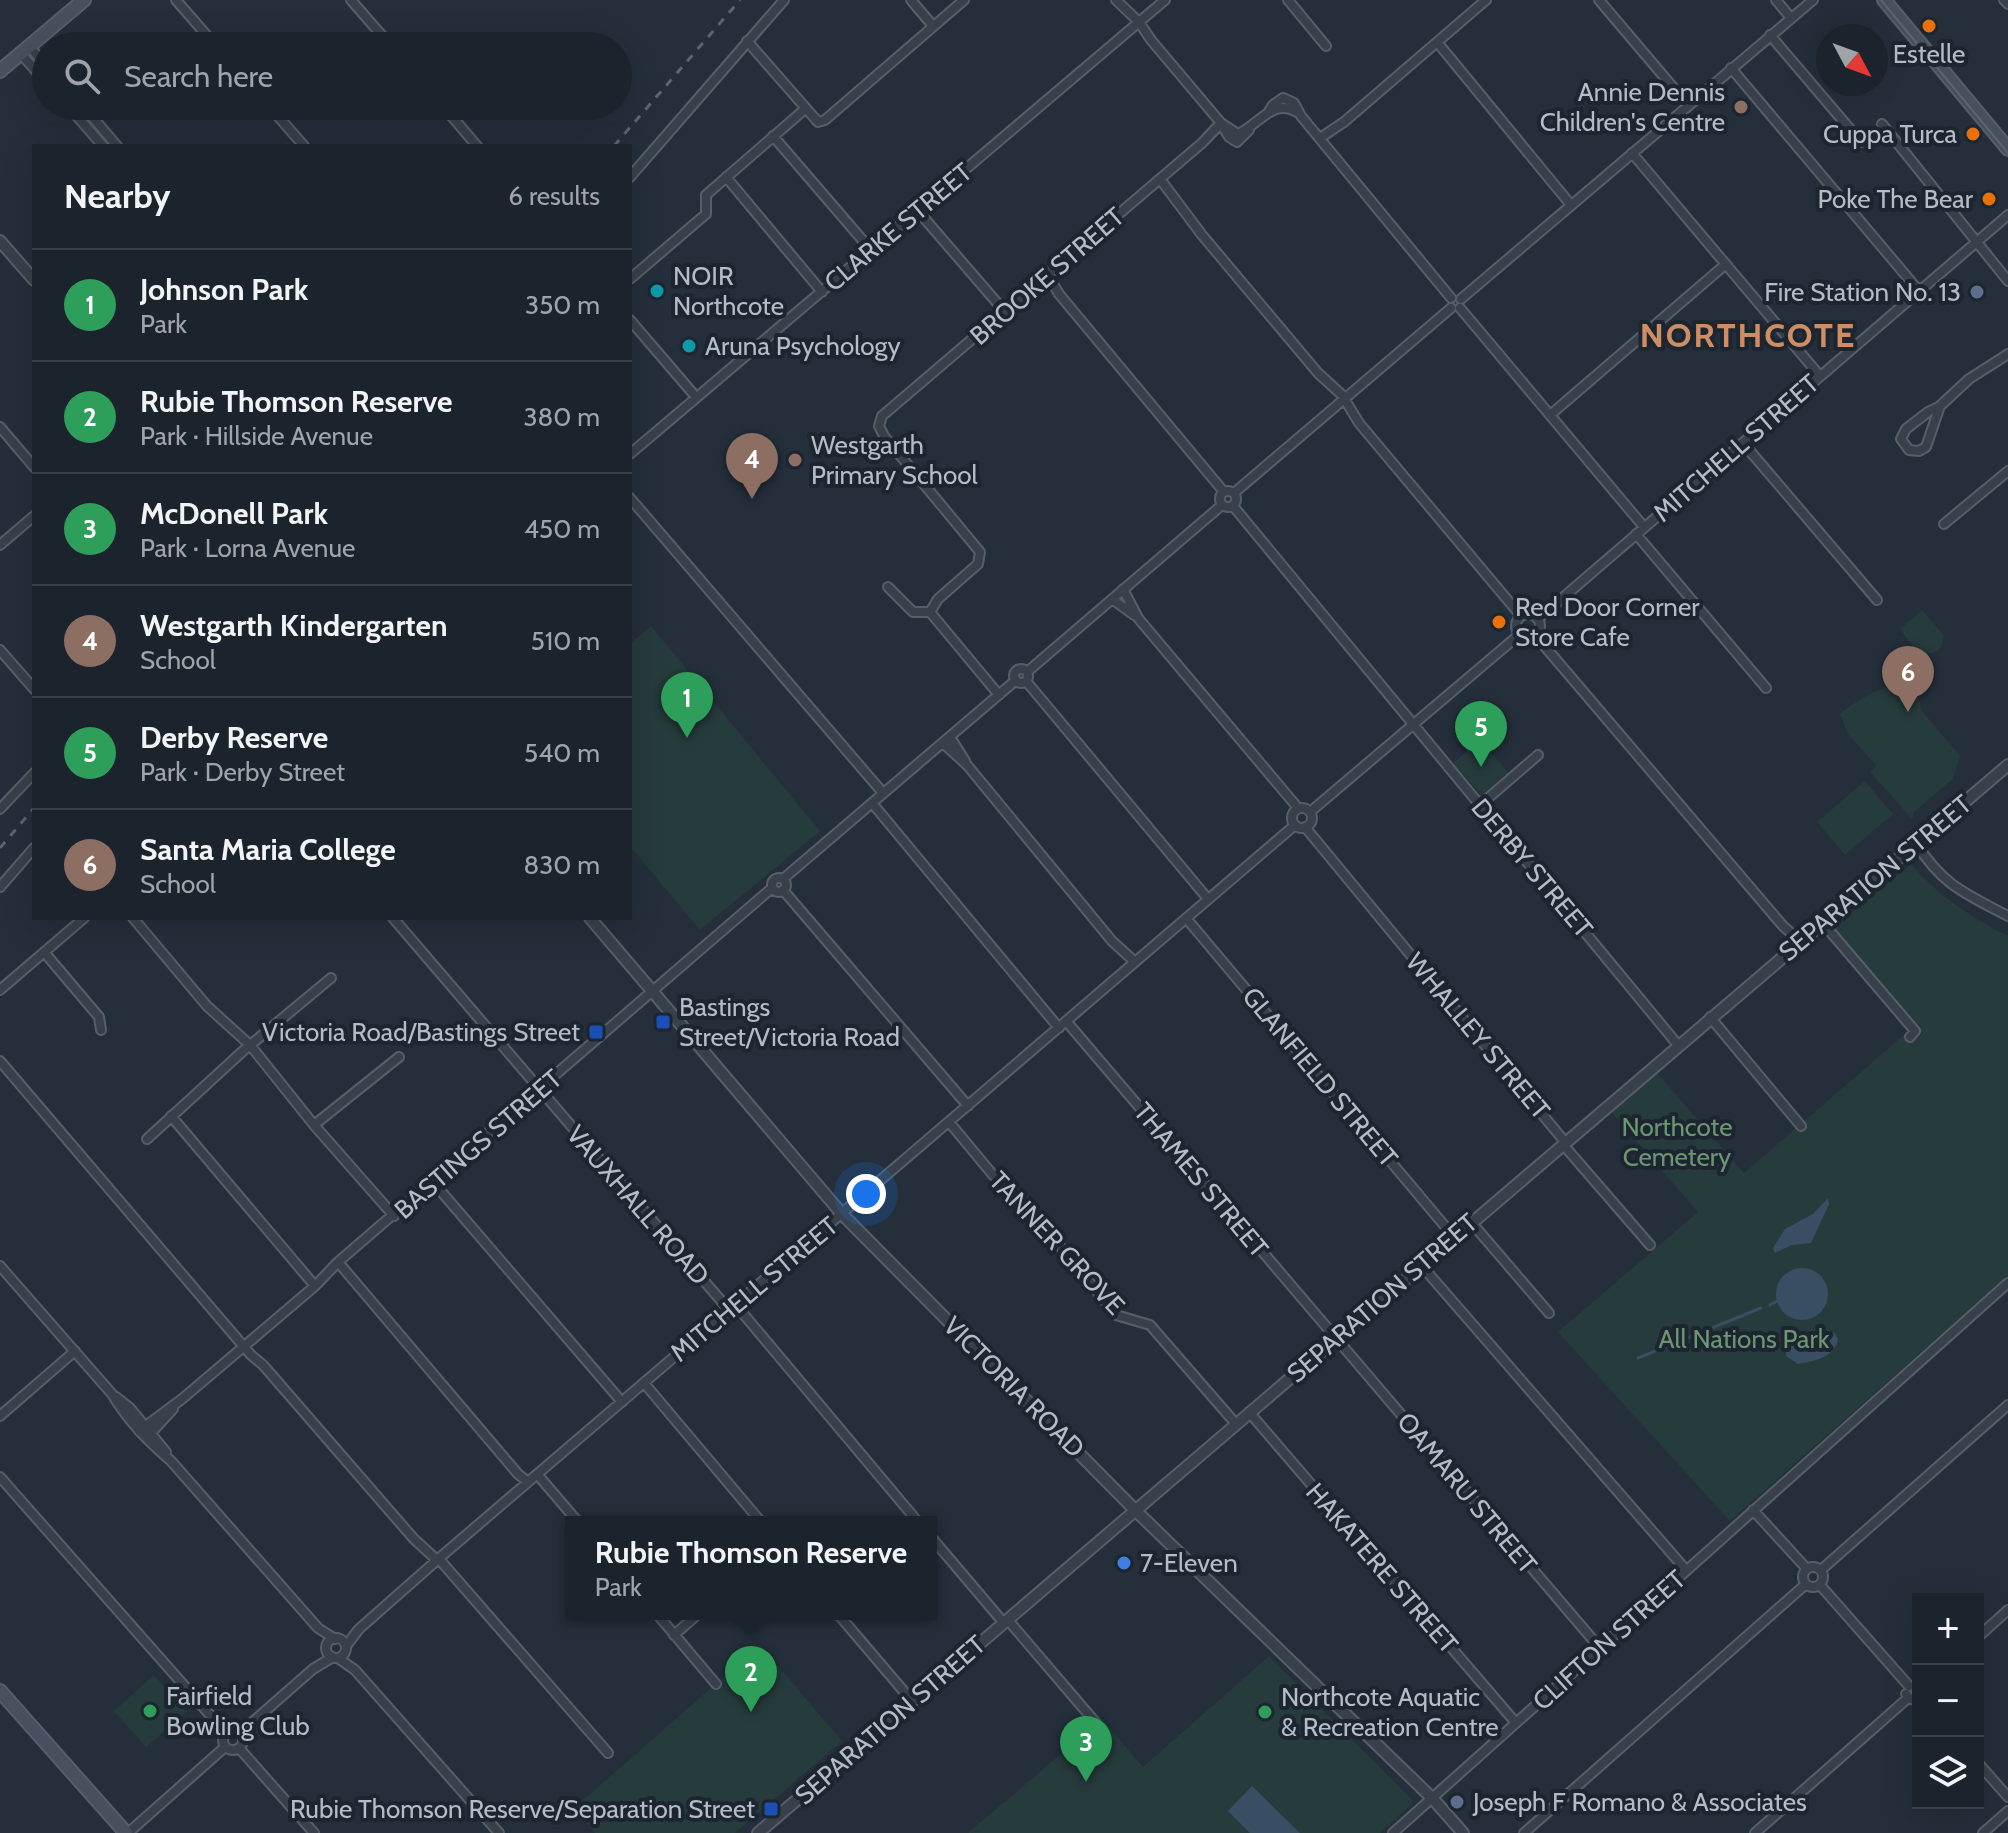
<!DOCTYPE html>
<html lang="en">
<head>
<meta charset="utf-8">
<style>
	:root { --surface:#1b232c; --page:#282f38; --text:#f1f3f6; --muted:#a0a4a9; --line:#394048; --accent:#d93025 }
	body { margin:0; font-family:Cabin,sans-serif; background:var(--page); color:var(--text) }
	.controls { position:absolute; right:24px; bottom:24px; display:grid; overflow:hidden; border-radius:0px; box-shadow:0 8px 32px #0002 }
	.controls button { width:72px; height:72px; display:grid; place-items:center; padding:0; border:0; border-bottom:2px solid var(--line); background:var(--surface); color:var(--text); font:40px sans-serif }
	.compass { position:absolute; left:1816px; top:24px; width:72px; height:72px; border-radius:50%; background:var(--surface); box-shadow:0 8px 32px #0002; rotate:131deg }
	.you { position:absolute; left:866px; top:1194px; width:28px; height:28px; margin:-20px; border:6px solid #fff; border-radius:50%; background:#1a73e8; box-shadow:0 0 0 12px #1a73e833 }
	.badge { display:grid; place-items:center; width:52px; height:52px; border-radius:50%; background:var(--accent); color:#fff; font-size:26px; font-weight:700 }
	.pin { position:absolute; translate:-50% -66px; filter:drop-shadow(0 2px 4px #0008) }
	.pin::after { content:''; position:absolute; top:42px; width:28px; height:24px; background:inherit; clip-path:polygon(0 0,100% 0,50% 100%) }
	.popup { position:absolute; left:565px; top:1516px; width:372px; height:104px; box-sizing:border-box; display:grid; place-content:center; border-radius:0px; background:var(--surface); filter:drop-shadow(0 2px 6px #0005); font-size:26px; white-space:nowrap; color:var(--muted) }
	.popup b { font-size:30px; color:var(--text) }
	.popup::after { content:''; position:absolute; left:50%; top:100%; margin-left:-16px; border:16px solid transparent; border-top-color:var(--surface) }
	.list { margin:0; padding:0; list-style:none }
	h2 { display:flex; justify-content:space-between; align-items:center; height:104px; margin:0; padding:0 32px; font-size:34px }
	h2 small { font-size:26px; font-weight:400; color:var(--muted) }
	.list li { display:grid; grid-template-columns:52px 1fr auto; gap:24px; align-items:center; box-sizing:border-box; height:112px; padding:0 32px; border-top:2px solid var(--line) }
	.list b { display:block; font-size:30px; white-space:nowrap }
	.list p { margin:0; font-size:26px; white-space:nowrap; color:var(--muted) }
	.list em { font-size:26px; font-style:normal; color:var(--muted) }
	.icon { flex:none; width:44px; height:44px; fill:none; stroke:currentColor; stroke-width:2; stroke-linecap:round; stroke-linejoin:round }
	.map { position:relative; flex:none; width:2008px; height:1833px; overflow:hidden }
	.search { position:absolute; background:var(--surface); box-shadow:0 8px 32px #0002; left:32px; top:32px; width:600px; height:88px; display:flex; align-items:center; gap:20px; box-sizing:border-box; padding:0 28px; border-radius:44px; color:var(--muted); font-size:30px }
	.panel { position:absolute; background:var(--surface); box-shadow:0 8px 32px #0002; left:32px; top:144px; width:600px; height:776px; border-radius:0px }
	.map>svg:first-child { display:block }
	.green { fill:#263b3c }
	.water { fill:#3a4e63 }
	.lines { fill:none; stroke-linecap:round; stroke-linejoin:round }
	.stream { stroke:#3a4e63; stroke-width:3 }
	.minor-casing { stroke:#565f69; stroke-width:12 }
	.tertiary-casing { stroke:#565f69; stroke-width:14 }
	.secondary-casing { stroke:#565f69; stroke-width:16 }
	.minor { stroke:#38414b; stroke-width:8 }
	.tertiary { stroke:#38414b; stroke-width:10 }
	.secondary { stroke:#46505e; stroke-width:12 }
	.tram { stroke:#5a6572; stroke-width:2 }
	.rail { stroke:#5a6572; stroke-width:3; stroke-dasharray:8 8; stroke-linecap:butt }
	.food-dot { fill:#e8710a; stroke:#1d2630; stroke-width:3 }
	.education-dot { fill:#8d6e63; stroke:#1d2630; stroke-width:3 }
	.culture-dot { fill:#0f9aa8; stroke:#1d2630; stroke-width:3 }
	.service-dot { fill:#5c6f8a; stroke:#1d2630; stroke-width:3 }
	.transit-dot { fill:#1a4fb4; stroke:#1d2630; stroke-width:3 }
	.shop-dot { fill:#3f7fe0; stroke:#1d2630; stroke-width:3 }
	.leisure-dot { fill:#2e9e5b; stroke:#1d2630; stroke-width:3 }
	.labels { text-anchor:middle; dominant-baseline:central; stroke-width:8; stroke-linejoin:round; paint-order:stroke }
	.poi-label { font-size:26px; fill:#b3bcc7; stroke:#1d2630; text-anchor:start }
	.street-label { font-size:26px; fill:#b3bcc7; stroke:#1d2630 }
	.park-label { font-size:26px; fill:#6b9673; stroke:#1d2630 }
	.district-label { font-size:34px; font-weight:bold; letter-spacing:2px; fill:#cf8d66; stroke:#1d2630 }
</style>
</head>
<body>
<div class="map">
<svg width="2008" height="1833" viewBox="0 0 2008 1833">
	<rect width="100%" height="100%" fill="#242f3b"/>
	<path class="green" d="M1922,610L1943,635L1942,646C1925,665 1910,643 1900,629Z
		M651,626L820,831L700,930L630,846V644Z
		M1904,684L1910,686L1917,692L1922,711L1960,756L1953,779L1914,812L1912,819L1870,772L1876,766L1848,734L1840,714C1857,700 1880,686 1904,684Z
		M1480,740L1508,772L1482,795L1453,763Z
		M1865,781L1893,814L1845,855L1817,822Z
		M1911,864C1937,895 1972,918 2008,936V1275L1730,1521L1558,1332L1698,1212L1611,1112L1657,1073L1744,1173L1905,1034L1910,1040L1921,1030L1833,927Z
		M760,1645L842,1741L735,1833H595L573,1809Z
		M1269,1656L1414,1802L1380,1833H968L1102,1719L1143,1767Z
		M154,1675L186,1712L146,1747L114,1711Z"/>
	<path class="water" d="M1828,1198L1829,1204L1811,1243L1792,1245L1775,1253L1773,1248L1785,1229L1813,1214Z
		M1776 1294a26 26 0 1 1 52 0a26 26 0 1 1-52 0Z
		M1787,1332L1800,1338L1834,1332L1838,1339C1835,1358 1814,1361 1798,1364L1786,1356Z
		M1252,1786L1300,1833H1250L1228,1811Z"/>
	<g class="lines">
		<path class="stream" d="M1770,1305L1777,1301
			M1638,1358L1761,1308"/>
		<defs>
			<path id="minor" d="M176,0L216,46
				M351,0L391,46
				M911,0L933,26
				M1116,0L1139,22L1151,40L1221,123L1238,134C1261,123 1274,96 1300,114
				M1288,0L1326,46
				M1599,0L1688,105
				M1776,0L1791,18
				M2004,0L2008,4
				M1770,35L1861,142
				M747,41L818,122L825,120L964,0
				M1437,42L1571,205
				M29,46L46,66
				M21,54L46,82
				M1731,68L1919,291
				M68,106L103,146
				M83,106L117,146
				M269,106L304,146
				M443,106L477,146
				M1268,113L1273,105L1283,98L1294,103L1301,116L1451,298
				M1882,124L2008,281
				M1223,127L1229,137L1237,142L1249,130
				M773,136L871,250
				M1320,138L1344,122L1486,0
				M1632,153L1820,376
				M630,177L784,0
				M726,177L822,292
				M1160,179L1202,235L1318,373L1342,395L1359,423L1521,616
				M918,211L1005,312
				M1048,275L1059,294L1224,492
				M630,279L706,214V195L805,109
				M1461,299L1813,0
				M1460,308L1644,527
				M630,320L696,397
				M1940,406L1926,447L1919,451L1909,450L1901,439L1906,429L1928,412L1940,406L1969,379L2008,354
				M1550,415L1726,264
				M0,427L34,467
				M1743,443L1877,600
				M630,454L1165,0
				M1220 499a8 8 0 1 1 16 0a8 8 0 1 1-16 0Z
				M1234,493L1451,308
				M630,498L883,793
				M1233,506L1678,1045
				M1944,524L2008,471
				M1636,534L1766,688
				M0,545L34,516
				M888,587L913,612H930
				M1123,589L1138,618L1298,808
				M1112,599L1134,615
				M930,612L938,599L978,564L980,552L884,436L879,426L882,416L1202,143L1221,123
				M930,612L999,695
				M1516 626a12 12 0 1 1 24 0a12 12 0 1 1-24 0Z
				M1538,619L2008,215
				M1535,635L1783,926L1800,941
				M0,650L34,689
				M1014 676a7 7 0 1 1 14 0a7 7 0 1 1-14 0Z
				M1027,672L1222,505
				M1026,681L1208,899
				M950,737L965,761
				M943,743L967,765L1112,941L1135,962
				M872,803L1059,1028
				M1480,805L1538,755
				M1292 818a10 10 0 1 1 20 0a10 10 0 1 1-20 0Z
				M0,809L34,773
				M1310,812L1520,634
				M1305,827L1565,1142L1566,1148L1650,1245
				M1916,843C1942,885 1966,894 2008,916
				M772 885a7 7 0 1 1 14 0a7 7 0 1 1-14 0Z
				M783,879L1016,680
				M0,887L34,848
				M783,890L968,1106
				M133,918L207,1006L250,1045L314,1125L394,1216
				M393,918L729,1310
				M1186,918L1454,1237
				M1822,922L1915,1031L1910,1037
				M44,952L99,1017L101,1030
				M0,990L84,918
				M1710,1017L1801,1126
				M1066,1021L1599,1647
				M0,1061L251,1355L263,1365L414,1539L437,1560
				M171,1116L315,1286
				M949,1122L993,1175L1022,1199L1116,1315L1150,1325L1236,1424
				M314,1125L399,1057
				M147,1139L243,1051L331,978
				M433,1182L622,1402
				M1471,1222L1549,1313
				M338,1262L518,1474L528,1482
				M1421,1265L1686,1570
				M0,1266L112,1394C128,1421 148,1441 171,1461L318,1628L335,1639
				M735,1304L918,1522
				M644,1383L761,1522
				M116,1397L130,1408L166,1452
				M1249,1412L1516,1723
				M0,1416L75,1351
				M139,1431L182,1399L315,1286L338,1262L772,888
				M150,1434L173,1409
				M537,1474L578,1522
				M0,1477L226,1733
				M1753,1510L1807,1569
				M931,1537L1003,1622
				M439,1559L608,1753
				M1803 1577a10 10 0 1 1 20 0a10 10 0 1 1-20 0Z
				M1821,1570L2008,1405
				M1820,1585L1909,1686
				M657,1614L716,1684
				M838,1614L912,1701
				M1007,1619L1096,1723
				M674,1635L698,1614
				M1978,1637L2008,1610
				M326 1648a10 10 0 1 1 20 0a10 10 0 1 1-20 0Z
				M346,1646L359,1629L444,1554L1295,825
				M338,1658L355,1670L499,1833
				M1906,1694L1910,1699L1918,1700
				M223 1740a10 10 0 1 1 20 0a10 10 0 1 1-20 0Z
				M240,1733L313,1669L333,1657
				M239,1748L314,1833
				M1978,1763L2008,1797
				M128,1833L225,1747
				M1393,1833L2008,1283
				M1524,1833L1806,1584
				M1755,1833L1908,1698
				M1983,1833L2008,1811"/>
			<path id="tertiary" d="M0,241L34,280
				M590,918L842,1214L1135,1510L1433,1799L1463,1833
				M758,1833L2008,765"/>
			<path id="secondary" d="M1884,0L2008,149
				M0,71L84,0
				M0,1691L126,1833"/>
		</defs>
		<use href="#minor" class="minor-casing"/>
		<use href="#tertiary" class="tertiary-casing"/>
		<use href="#secondary" class="secondary-casing"/>
		<use href="#minor" class="minor"/>
		<use href="#tertiary" class="tertiary"/>
		<use href="#secondary" class="secondary"/>
		<path class="tram" d="M1881,0L2008,153"/>
		<path class="rail" d="M614,146L740,0
			M0,848L34,808"/>
	</g>
	<g class="food-dot">
		<circle cx="1929" cy="26" r="8"/>
		<circle cx="1973" cy="134" r="8"/>
		<circle cx="1989" cy="199" r="8"/>
		<circle cx="1499" cy="622" r="8"/>
	</g>
	<g class="education-dot">
		<circle cx="1741" cy="107" r="8"/>
		<circle cx="795" cy="460" r="8"/>
	</g>
	<g class="culture-dot">
		<circle cx="657" cy="291" r="8"/>
		<circle cx="689" cy="346" r="8"/>
	</g>
	<g class="service-dot">
		<circle cx="1977" cy="292" r="8"/>
		<circle cx="1457" cy="1802" r="8"/>
	</g>
	<g class="transit-dot">
		<rect x="655" y="1014" width="16" height="16" rx="4"/>
		<rect x="588" y="1024" width="16" height="16" rx="4"/>
		<rect x="763" y="1801" width="16" height="16" rx="4"/>
	</g>
	<circle class="shop-dot" cx="1124" cy="1563" r="8"/>
	<g class="leisure-dot">
		<circle cx="150" cy="1711" r="8"/>
		<circle cx="1265" cy="1712" r="8"/>
	</g>
	<g class="labels">
		<g class="poi-label">
			<text x="1929" y="54" text-anchor="middle">Estelle</text>
			<text x="1725" y="92" text-anchor="end">Annie Dennis<tspan x="1725" dy="30">Children's Centre</tspan></text>
			<text x="1957" y="134" text-anchor="end">Cuppa Turca</text>
			<text x="1973" y="199" text-anchor="end">Poke The Bear</text>
			<text x="673" y="276">NOIR<tspan x="673" dy="30">Northcote</tspan></text>
			<text x="1961" y="292" text-anchor="end">Fire Station No. 13</text>
			<text x="705" y="346">Aruna Psychology</text>
			<text x="811" y="445">Westgarth<tspan x="811" dy="30">Primary School</tspan></text>
			<text x="1515" y="607">Red Door Corner<tspan x="1515" dy="30">Store Cafe</tspan></text>
			<text x="679" y="1007">Bastings<tspan x="679" dy="30">Street/Victoria Road</tspan></text>
			<text x="580" y="1032" text-anchor="end">Victoria Road/Bastings Street</text>
			<text x="1140" y="1563">7-Eleven</text>
			<text x="166" y="1696">Fairfield<tspan x="166" dy="30">Bowling Club</tspan></text>
			<text x="1281" y="1697">Northcote Aquatic<tspan x="1281" dy="30">&amp; Recreation Centre</tspan></text>
			<text x="1473" y="1802">Joseph F Romano &amp; Associates</text>
			<text x="755" y="1809" text-anchor="end">Rubie Thomson Reserve/Separation Street</text>
		</g>
		<g class="street-label">
			<text transform="translate(898 227) rotate(-40)">CLARKE STREET</text>
			<text transform="translate(1047 276) rotate(-41)">BROOKE STREET</text>
			<text transform="translate(1736 448) rotate(-41)">MITCHELL STREET</text>
			<text transform="translate(1532 868) rotate(50)">DERBY STREET</text>
			<text transform="translate(1875 878) rotate(-40)">SEPARATION STREET</text>
			<text transform="translate(1478 1036) rotate(50)">WHALLEY STREET</text>
			<text transform="translate(1320 1077) rotate(50)">GLANFIELD STREET</text>
			<text transform="translate(478 1144) rotate(-41)">BASTINGS STREET</text>
			<text transform="translate(1201 1180) rotate(50)">THAMES STREET</text>
			<text transform="translate(638 1205) rotate(49)">VAUXHALL ROAD</text>
			<text transform="translate(1057 1243) rotate(47)">TANNER GROVE</text>
			<text transform="translate(754 1289) rotate(-40)">MITCHELL STREET</text>
			<text transform="translate(1382 1298) rotate(-41)">SEPARATION STREET</text>
			<text transform="translate(1014 1387) rotate(45)">VICTORIA ROAD</text>
			<text transform="translate(1467 1493) rotate(50)">OAMARU STREET</text>
			<text transform="translate(1382 1568) rotate(49)">HAKATERE STREET</text>
			<text transform="translate(1609 1640) rotate(-42)">CLIFTON STREET</text>
			<text transform="translate(890 1720) rotate(-41)">SEPARATION STREET</text>
		</g>
		<g class="park-label">
			<text x="1677" y="1127">Northcote<tspan x="1677" dy="30">Cemetery</tspan></text>
			<text x="1744" y="1339">All Nations Park</text>
		</g>
		<g class="district-label">
			<text x="1748" y="335">NORTHCOTE</text>
		</g>
	</g>
</svg>
<div class="controls">
<button>+</button>
<button>−</button>
<button><svg class="icon" aria-label="layers" viewBox="0 0 24 24"><path d="M12 4l9 5-9 5-9-5zM3 14l9 5 9-5"/></svg></button>
</div>
<svg class="compass" viewBox="-18 -18 36 36"><path d="M0-13l5 13h-10z" fill="#e53935"/><path d="M0 13l5-13h-10z" fill="#a0a4a9"/></svg>
<div class="you"></div>
<div class="pin badge" style="left:687px;top:738px;background:#2e9e5b">1</div>
<div class="pin badge" style="left:751px;top:1712px;background:#2e9e5b">2</div>
<div class="popup"><b>Rubie Thomson Reserve</b>Park</div>
<div class="pin badge" style="left:1086px;top:1782px;background:#2e9e5b">3</div>
<div class="pin badge" style="left:752px;top:499px;background:#8d6e63">4</div>
<div class="pin badge" style="left:1481px;top:767px;background:#2e9e5b">5</div>
<div class="pin badge" style="left:1908px;top:712px;background:#8d6e63">6</div>
<div class="search"><svg class="icon" aria-label="search" viewBox="0 0 24 24"><circle cx="10" cy="10" r="6"/><path d="M15 15l6 6"/></svg>Search here</div>
<section class="panel">
<h2>Nearby<small>6 results</small></h2>
<ul class="list">
<li><span class="badge" style="background:#2e9e5b">1</span><div><b>Johnson Park</b><p>Park</p></div><em>350 m</em></li>
<li><span class="badge" style="background:#2e9e5b">2</span><div><b>Rubie Thomson Reserve</b><p>Park · Hillside Avenue</p></div><em>380 m</em></li>
<li><span class="badge" style="background:#2e9e5b">3</span><div><b>McDonell Park</b><p>Park · Lorna Avenue</p></div><em>450 m</em></li>
<li><span class="badge" style="background:#8d6e63">4</span><div><b>Westgarth Kindergarten</b><p>School</p></div><em>510 m</em></li>
<li><span class="badge" style="background:#2e9e5b">5</span><div><b>Derby Reserve</b><p>Park · Derby Street</p></div><em>540 m</em></li>
<li><span class="badge" style="background:#8d6e63">6</span><div><b>Santa Maria College</b><p>School</p></div><em>830 m</em></li>
</ul>
</section>
</div>
</body>
</html>
